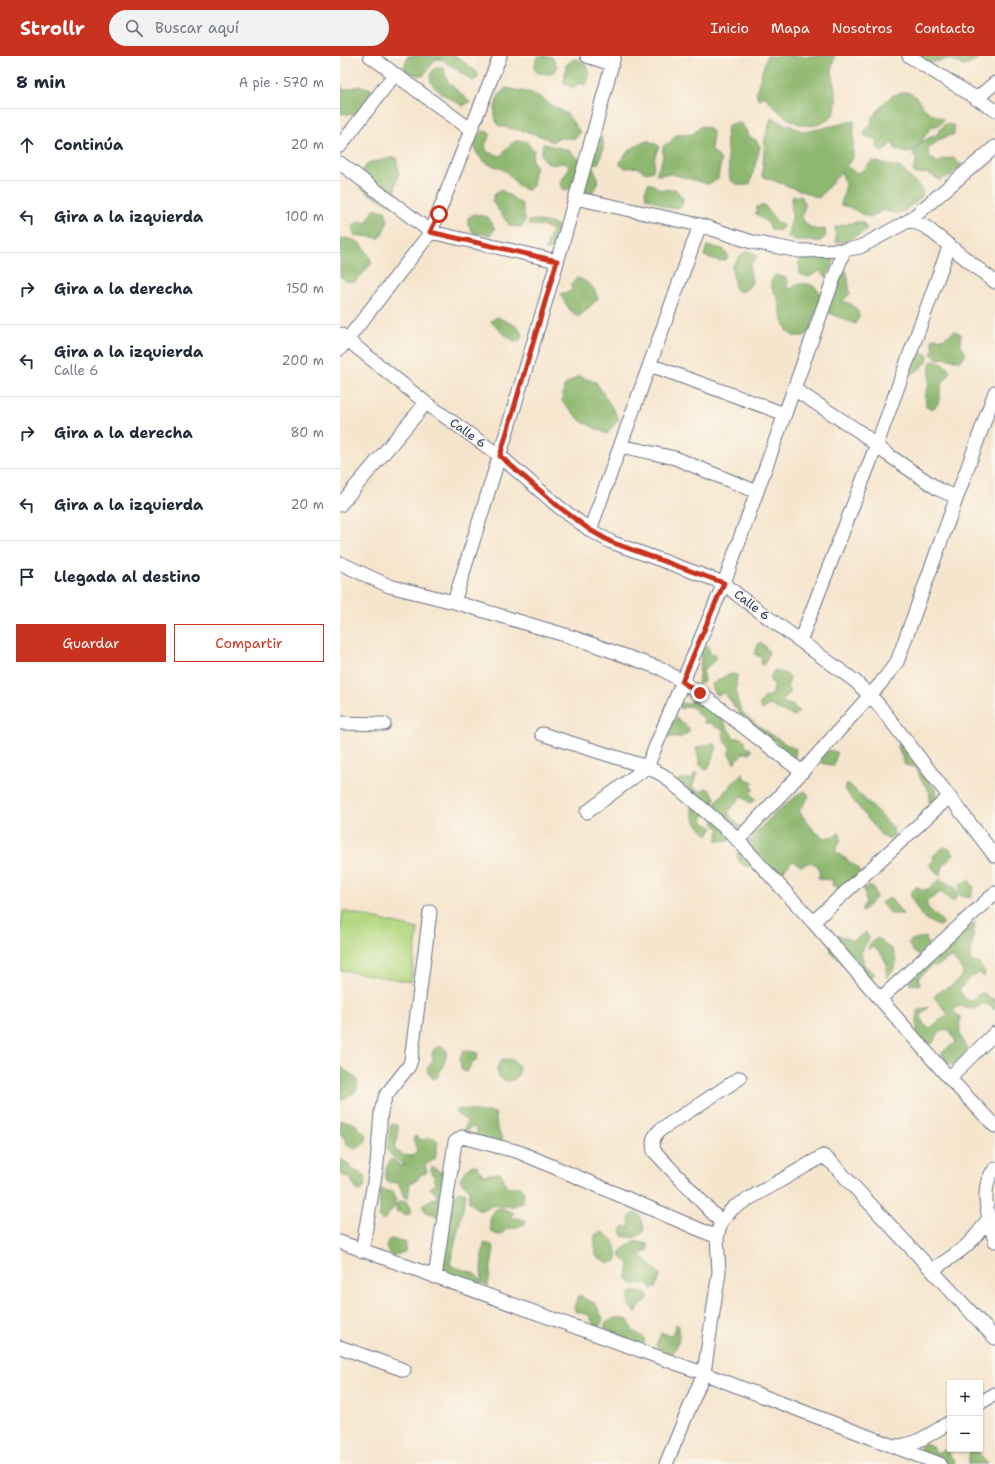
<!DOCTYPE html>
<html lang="es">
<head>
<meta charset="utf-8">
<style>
	:root { --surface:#fff; --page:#f2f2f3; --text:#1f2937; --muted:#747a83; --line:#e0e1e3; --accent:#c8321e }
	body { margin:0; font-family:"Shantell Sans",sans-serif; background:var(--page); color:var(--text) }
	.controls { position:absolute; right:12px; bottom:12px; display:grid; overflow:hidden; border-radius:0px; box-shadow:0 1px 3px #0004 }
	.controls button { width:36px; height:36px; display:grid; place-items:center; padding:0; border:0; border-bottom:1px solid var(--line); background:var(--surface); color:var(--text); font:20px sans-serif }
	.stop { position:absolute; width:12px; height:12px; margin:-9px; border:3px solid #c8321e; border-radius:50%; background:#fff }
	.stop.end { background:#c8321e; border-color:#fff; box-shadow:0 1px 4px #0008 }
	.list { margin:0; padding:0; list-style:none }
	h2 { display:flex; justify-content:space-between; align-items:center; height:52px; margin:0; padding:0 16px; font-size:17px }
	h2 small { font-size:13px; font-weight:400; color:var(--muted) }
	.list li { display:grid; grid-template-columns:26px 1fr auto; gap:12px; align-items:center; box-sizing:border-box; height:72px; padding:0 16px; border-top:1px solid var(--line) }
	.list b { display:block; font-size:15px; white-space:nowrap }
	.list p { margin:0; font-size:13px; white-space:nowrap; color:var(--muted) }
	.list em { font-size:13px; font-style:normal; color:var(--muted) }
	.actions { display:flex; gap:8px; padding:12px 16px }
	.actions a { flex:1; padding:9px 0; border:1px solid var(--accent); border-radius:0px; text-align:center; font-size:14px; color:var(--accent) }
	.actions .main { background:var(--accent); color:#fff }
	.icon { flex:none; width:22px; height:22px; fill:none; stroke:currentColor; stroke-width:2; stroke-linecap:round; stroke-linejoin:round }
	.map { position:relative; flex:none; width:655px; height:1408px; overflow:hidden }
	header { display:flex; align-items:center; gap:24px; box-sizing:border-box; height:56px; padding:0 20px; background:var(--accent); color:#fff }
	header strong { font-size:19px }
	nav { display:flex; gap:22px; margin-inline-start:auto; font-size:14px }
	.search { width:280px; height:36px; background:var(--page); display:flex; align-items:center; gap:10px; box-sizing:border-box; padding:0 14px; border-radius:22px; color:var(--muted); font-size:15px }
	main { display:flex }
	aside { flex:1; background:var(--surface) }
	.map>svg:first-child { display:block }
	.green { fill:#b3d881; stroke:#678470 }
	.forest { fill:#8eb86f; stroke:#547466 }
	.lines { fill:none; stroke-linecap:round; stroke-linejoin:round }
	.minor-casing { stroke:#686f85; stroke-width:15 }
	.minor { stroke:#fff; stroke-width:13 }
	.route { stroke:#c8321e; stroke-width:5 }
	.labels { text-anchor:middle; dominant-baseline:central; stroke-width:3; stroke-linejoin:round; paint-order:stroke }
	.street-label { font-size:12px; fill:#1b2f5e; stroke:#fbf7ec }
</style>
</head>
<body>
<header>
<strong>Strollr</strong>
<div class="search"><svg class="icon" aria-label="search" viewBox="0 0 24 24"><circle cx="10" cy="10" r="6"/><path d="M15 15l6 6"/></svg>Buscar aquí</div>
<nav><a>Inicio</a><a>Mapa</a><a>Nosotros</a><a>Contacto</a></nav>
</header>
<main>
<aside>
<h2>8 min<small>A pie · 570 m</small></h2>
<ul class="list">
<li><svg class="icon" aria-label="ahead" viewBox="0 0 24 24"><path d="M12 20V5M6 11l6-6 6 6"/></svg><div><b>Continúa</b></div><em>20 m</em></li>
<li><svg class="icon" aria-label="left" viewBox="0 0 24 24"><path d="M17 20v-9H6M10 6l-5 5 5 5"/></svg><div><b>Gira a la izquierda</b></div><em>100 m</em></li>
<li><svg class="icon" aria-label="right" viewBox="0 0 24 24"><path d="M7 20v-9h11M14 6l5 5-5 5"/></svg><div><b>Gira a la derecha</b></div><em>150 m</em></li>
<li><svg class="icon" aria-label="left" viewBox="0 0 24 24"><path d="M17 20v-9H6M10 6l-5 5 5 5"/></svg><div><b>Gira a la izquierda</b><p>Calle 6</p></div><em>200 m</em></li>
<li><svg class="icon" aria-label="right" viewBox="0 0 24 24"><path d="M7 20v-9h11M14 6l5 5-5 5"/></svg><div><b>Gira a la derecha</b></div><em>80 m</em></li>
<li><svg class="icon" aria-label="left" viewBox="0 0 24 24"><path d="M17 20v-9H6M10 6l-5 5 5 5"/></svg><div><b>Gira a la izquierda</b></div><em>20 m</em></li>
<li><svg class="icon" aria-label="arrive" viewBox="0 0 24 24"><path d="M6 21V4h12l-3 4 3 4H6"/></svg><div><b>Llegada al destino</b></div></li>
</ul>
<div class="actions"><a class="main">Guardar</a><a>Compartir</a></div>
</aside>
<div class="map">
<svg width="655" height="1408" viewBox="0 0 655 1408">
	<rect width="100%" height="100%" fill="#fbf7ec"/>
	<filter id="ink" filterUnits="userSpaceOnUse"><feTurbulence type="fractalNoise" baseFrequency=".025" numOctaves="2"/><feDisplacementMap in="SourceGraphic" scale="8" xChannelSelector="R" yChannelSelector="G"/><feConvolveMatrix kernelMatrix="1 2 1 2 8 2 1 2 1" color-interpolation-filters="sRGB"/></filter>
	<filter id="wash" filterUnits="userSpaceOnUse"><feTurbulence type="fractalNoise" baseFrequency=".012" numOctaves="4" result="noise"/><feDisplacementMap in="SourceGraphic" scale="16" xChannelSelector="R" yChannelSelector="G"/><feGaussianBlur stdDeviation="0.9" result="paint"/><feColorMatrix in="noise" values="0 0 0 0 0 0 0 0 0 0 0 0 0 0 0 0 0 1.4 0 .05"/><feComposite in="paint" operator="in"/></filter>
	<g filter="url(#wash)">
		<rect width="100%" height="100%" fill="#f6e5cd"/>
		<path class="green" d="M3,855L78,873L71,926L0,914V879Z"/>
		<path class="forest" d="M68,0H116L134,14L139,21L133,25L103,4L96,3L83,20L69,17L64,11Z
			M197,0L212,1L217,11L216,15L209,18L198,17L194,13Z
			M427,0H495C494,4 492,8 492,12C492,26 499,41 495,55C493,60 489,63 484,66C461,78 439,58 425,40L418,43L416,36Z
			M577,0H642L630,8L623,10L610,3L588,7Z
			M234,3C247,4 252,18 246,29L239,27L233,32L224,28L226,9Z
			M96,11H103L108,26L130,46L123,50C110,42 77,28 96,11Z
			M0,27L3,34L20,30L32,33L25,46L14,59L0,57Z
			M166,32L192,37L202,42L211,49L227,58L240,76L236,82H218L212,86L206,82L192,77L159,70C151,60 155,39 166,32Z
			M564,36C578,36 577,47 587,55C592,59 599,60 604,64L599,69L591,71C586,80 579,86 574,95L566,97L555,93L553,86L542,96L536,91L538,84L524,80L526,73L531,69L532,61C547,47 542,42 564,36Z
			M431,62L465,76L514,65L513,102L506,110L516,117L523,115L532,105L561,112L582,133V140C578,145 575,147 570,150C558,160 558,159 544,154L530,161C518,158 514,151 501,149L506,129L501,116L479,142L422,120L425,83Z
			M395,67L402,68L410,81L416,84L420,91L410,128C401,131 397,129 390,124C389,111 384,78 388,69Z
			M608,68L614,70V78L600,83L588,93L589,101L598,107L604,103L614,102L619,108H622C617,116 608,121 600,124L587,117L575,118L573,115L577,102L573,99L581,86L597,78L604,69Z
			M361,70L369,72L373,78L371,93L381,104L378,123L368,128L332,118L316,119C317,113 321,110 322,104C324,98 321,93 325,88H329L336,79L353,78Z
			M144,75L151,77L145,89L147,96L161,100C169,90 173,81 187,86L189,90L194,94L192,104L196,110L193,121L194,128C192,131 189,134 184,133C177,131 172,121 166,116C160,110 151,111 144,105C133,97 131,83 144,75Z
			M259,79C267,87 262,96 259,106L256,108L253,107L249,102Z
			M309,85L319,90L315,100L313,115L306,117L297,111L286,112L280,109C281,98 299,86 309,85Z
			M203,88L228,94L239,103L240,106L232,132L224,134L220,128C221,121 227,120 229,110C218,100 215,119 201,99Z
			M56,101L59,116L55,132L57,143L49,148L32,140L20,131L21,117L28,107Z
			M248,111H252C258,118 261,131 251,137H247L242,132Z
			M308,128H312L321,134L335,133L343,142L342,149C329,159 319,144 306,142L305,135Z
			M161,134L182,148L185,164L182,171L170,170L152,145L155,138Z
			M453,140H461L465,148L462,162C468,172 473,175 485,173L486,180L481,185H458L448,182C447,173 452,168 452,160C452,152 450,148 453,140Z
			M424,149L437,166L444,170L439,175L431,173L428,167L416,158L417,151Z
			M35,153L45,155L48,165L40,182L14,179L12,170L20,165L26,167Z
			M134,158L148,161L155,173L150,179L134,177L128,169V162Z
			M196,164L217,169C219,175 217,188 212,194H205L212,174L203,170L188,169L189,165Z
			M516,166H523L527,173C521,178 515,179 509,185L496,186L495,171Z
			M0,182C21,183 24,189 32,207L15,226L5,225L0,220Z
			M367,190L383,193L388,200L387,203L380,205L364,200Z
			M407,195L414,197L417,200L416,203C406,209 411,218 412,226C408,234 402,238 395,233L392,210L401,199Z
			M465,198L493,201L494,204L487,221L479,215L469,221L459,218L460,211L458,208Z
			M504,214L507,216L510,238L502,245C511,247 518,251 519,261L515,268L485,255L500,216Z
			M435,219L446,222L448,225L447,232L451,233C460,223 477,228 481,239L470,275L464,280H453L448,276L442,262L438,243L431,230V226Z
			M237,222C248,225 255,231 258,243L238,261L229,253L220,238L232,235L231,229Z
			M157,261L178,271L183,281L177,286C171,284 154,271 151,265Z
			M615,275L621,278V289L625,296V300L620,305L605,302L598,303L591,298L594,292L592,285L593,282L603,283Z
			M578,294L588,299L587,306L576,316L570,318L568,315Z
			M592,305L602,307L610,314L608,321L602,326L598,348L593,353L586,350L585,339L589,329L590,307Z
			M238,320L256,326L279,363L267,378L241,365L222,345L224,330Z
			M419,587H422L429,596L424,609L421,608L422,602L414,598Z
			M368,589L370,598L376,599L375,604L363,614L364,626L358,628L362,593Z
			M434,614L448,619L450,623L447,632L451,636L441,646L454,650L459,656L453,660L429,649L422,654L419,649L425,641L431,640L435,629L430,625L431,619Z
			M392,618L397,619C394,654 401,658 429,677C438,683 446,689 456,693L454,705C446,700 444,694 437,687C429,679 416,677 408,669C398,659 395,647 383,637L379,639L374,637L371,629L385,620Z
			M353,643L380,660L394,682H401L406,685L404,689L412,694L410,697H403L394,707L388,696L391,693C386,687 382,682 384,674L374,670L373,667H364V662L356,657L357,654L349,650L341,653L339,649L342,647L349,648Z
			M335,661L349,672V676L341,681H325L330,667Z
			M561,686C565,693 568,700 572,706C582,719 597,727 598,745L595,749L589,746L590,737L580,722L577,712L565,709L557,689Z
			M373,687L377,691L368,713L365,714L360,709L356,692Z
			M488,694L497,696L494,710L482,707L481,702Z
			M357,717L352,732L362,736L365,732L369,733L375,741L372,753L367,752L362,764L373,772L368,779C354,766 349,758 353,739L334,732L339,723H352L354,718Z
			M402,717H404L403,722L414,726L411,730L414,733L410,737L416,744L410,747L403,741L399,740L398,745L388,756L391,762L402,771L388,785L376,784L380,772L374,769C374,763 373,755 375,749C377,742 396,724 402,717Z
			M508,727L553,771L554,780L548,783L541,779L504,733Z
			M465,735L469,740L459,755L475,776L485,782L495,780L499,776L501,783L495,795L517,811L520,817L500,833L492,829L493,824L478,823L480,815L477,809L470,806L461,810L453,805L440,818L441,823L421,818L411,810L406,811L399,805L397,798C413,779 443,746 465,735Z
			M604,791L610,793L614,799L604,808L600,820L589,809L594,804L593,800Z
			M600,823L615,831L618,839L613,846L601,836L586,846L588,852L604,867L599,870C583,864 576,853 570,838L577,830L581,834L588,833Z
			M628,824L634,831L631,842L621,840L619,836L620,828Z
			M529,830L534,832L536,842L522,856V852L526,846L524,833Z
			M550,842L563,858H551L541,847Z
			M635,866L630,904L639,908L645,915L644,921L640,917L630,922L619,934L625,943L631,945L639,938L645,937L647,941L655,944V954L647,948H642L633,954L631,952L618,950L613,955L620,961C619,974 619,983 628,994L616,1009L601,1008C601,993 604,995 616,987L610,974C601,973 596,978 593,987L584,988L577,984V955L588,951L581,959L584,969L590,972L608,958L594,941C598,935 605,933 611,930C615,928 620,922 623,918C622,911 616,908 613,901C606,902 602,908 596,911L593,909L578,922L580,926L579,929L569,928L572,921Z
			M526,876L529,882L521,897L524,909L535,918L532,922L522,921L491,897L490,884L499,879L513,885Z
			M586,881L588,892L579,900L573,895L568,888L571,884Z
			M537,882C544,885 545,891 552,893C559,906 556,912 546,922C549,907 545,900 533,891L528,894L530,887Z
			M102,990L107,995C105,1006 102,1012 97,1022L93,1023L88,1017L87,1013L93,1004L92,997L94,993Z
			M124,994L138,997L136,1004L132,1006L127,1016L123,1015C119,1009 119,1000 124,994Z
			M157 1014a11 11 0 1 1 22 0a11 11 0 1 1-22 0Z
			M1,1011L16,1022L18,1029L15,1036L0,1045Z
			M120,1053L155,1057L157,1072L162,1082L160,1097L157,1098L152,1093L135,1082L137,1076L136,1072L132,1071L127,1074L126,1078L123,1076L127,1065L115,1057L116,1054Z
			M0,1064C19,1067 15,1069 27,1080C26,1086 21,1091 15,1093L8,1090L3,1080L0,1079Z
			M54,1068L58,1070V1082L54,1093L63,1099L73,1100L77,1095L73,1082L76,1080L82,1084L92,1082L98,1085L95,1103L85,1109L87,1116L85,1118H81L77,1124L70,1127L68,1142L64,1141C60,1134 62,1124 49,1127L46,1124V1112L51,1103L55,1104L60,1109H66L51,1099L47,1094L51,1069Z
			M0,1103L7,1107L11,1113L24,1119L26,1127L23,1133L20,1135L16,1133L11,1123L0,1118Z
			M133,1109L137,1110L143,1119L161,1117L167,1131H181L184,1138L183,1145C173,1154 163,1149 152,1150C146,1151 143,1155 137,1154L129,1146L130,1135L120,1124C121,1119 129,1110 133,1109Z
			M92,1111L104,1118L100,1162L93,1158L86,1156L82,1149L94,1142L97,1143V1139L90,1132L96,1127L91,1114Z
			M41,1133L52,1136L56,1141L54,1151L43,1165L39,1162C42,1152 37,1143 41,1133Z
			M118,1135L125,1136L126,1139L110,1208C119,1216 134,1212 141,1225L140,1228L106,1218L103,1212C105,1194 108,1148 118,1135Z
			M59,1145H66L71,1154V1157L67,1159L56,1155V1148Z
			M161,1152L174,1157L169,1161L186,1164L185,1168L174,1172L167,1173L161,1178L157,1179L151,1175C149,1168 150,1160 154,1154Z
			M292,1157L299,1158C302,1166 305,1167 303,1176C299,1182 290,1182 283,1180L281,1173L283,1171H290L289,1164Z
			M261,1176C272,1179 281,1195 276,1205L269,1207L256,1200C256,1193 254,1187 255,1179Z
			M51,1183L65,1185L66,1189L65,1196L51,1200L46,1192L48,1185Z
			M294,1185L308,1188V1195L301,1199L321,1219L315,1232L312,1233L307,1227L293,1228L287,1223L289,1208L280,1200L282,1194Z
			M144,1187L152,1189L154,1192L148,1230L142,1227L141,1213Z
			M292,1236H302L308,1239L306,1246L299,1250L296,1257L288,1249L289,1238Z
			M241,1239L246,1244L255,1247L263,1263L260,1270L254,1269L249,1259L235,1255L234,1251L238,1241Z
			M274,1262H281L288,1264L292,1274L304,1282L305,1286L302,1289L269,1275L265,1272V1268Z
			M336,1268L339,1270C340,1279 338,1294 330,1300L324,1297L316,1289L321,1277L332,1279Z
			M585,1387L592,1390L594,1394L599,1397L605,1393L615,1406L614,1408H583L578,1402L581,1389Z
			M634,1393L639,1397L647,1408H628L630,1394Z"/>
	</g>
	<g filter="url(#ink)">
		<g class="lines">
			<defs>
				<path id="minor" d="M30,0L130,73
					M247,0L272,8
					M569,0L655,54
					M636,43L655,27
					M0,90L54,19
					M0,107L91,176L217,205
					M235,142L360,169L412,186L459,195L504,194L520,191L570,164L586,171L655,226
					M570,164L655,91
					M0,278L86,347L160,400L219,451L250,474L271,486L384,527L400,541L515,625L538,648L655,800
					M0,293L91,176L160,0
					M310,309L445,358
					M454,333L520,376L547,398L598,433L616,441
					M281,390L335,402L417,436
					M0,449L86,347
					M250,474L360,169
					M0,507L49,530L114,546L235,582L322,613L360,637L462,716
					M114,546C171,365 226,184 274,0
					M460,585L537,388L609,191
					M0,667L44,668
					M202,678L307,711L323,719L391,777L473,866L609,1022L655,1070
					M247,756L307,711L384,527L504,194
					M398,784L462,716L540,628L557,606L655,336
					M473,866L609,741
					M540,943L655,837
					M609,1022L655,977
					M655,1113C638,1131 649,1164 655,1185
					M381,1166L314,1095C312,1084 313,1081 320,1074L400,1022
					M0,1186L360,1316L600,1408
					M22,1195L37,1108L41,1055L46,1039L69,1010L71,1004L90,856
					M592,1214C618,1197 631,1190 648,1163
					M95,1221L115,1086L122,1081L179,1096L377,1181
					M0,1291L64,1314
					M640,1347L655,1338
					M557,1390C577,1389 593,1376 610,1366
					M326,1408L364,1317L379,1216L377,1181L381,1166L393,1152L483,1100L492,1107L655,1282"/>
			</defs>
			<use href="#minor" class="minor-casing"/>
			<use href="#minor" class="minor"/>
		</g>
	</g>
	<g class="lines" filter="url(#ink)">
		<path class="route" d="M99,158L90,176L217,205L160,400L219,451L250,474L271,486L384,527L342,626L360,637"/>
	</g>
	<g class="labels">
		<g class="street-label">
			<text transform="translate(128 377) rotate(36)">Calle 6</text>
			<text transform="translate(412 549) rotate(37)">Calle 6</text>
		</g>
	</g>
</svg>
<div class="controls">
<button>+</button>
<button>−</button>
</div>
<div class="stop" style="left:99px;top:158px"></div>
<div class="stop end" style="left:360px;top:637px"></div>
</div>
</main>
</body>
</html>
